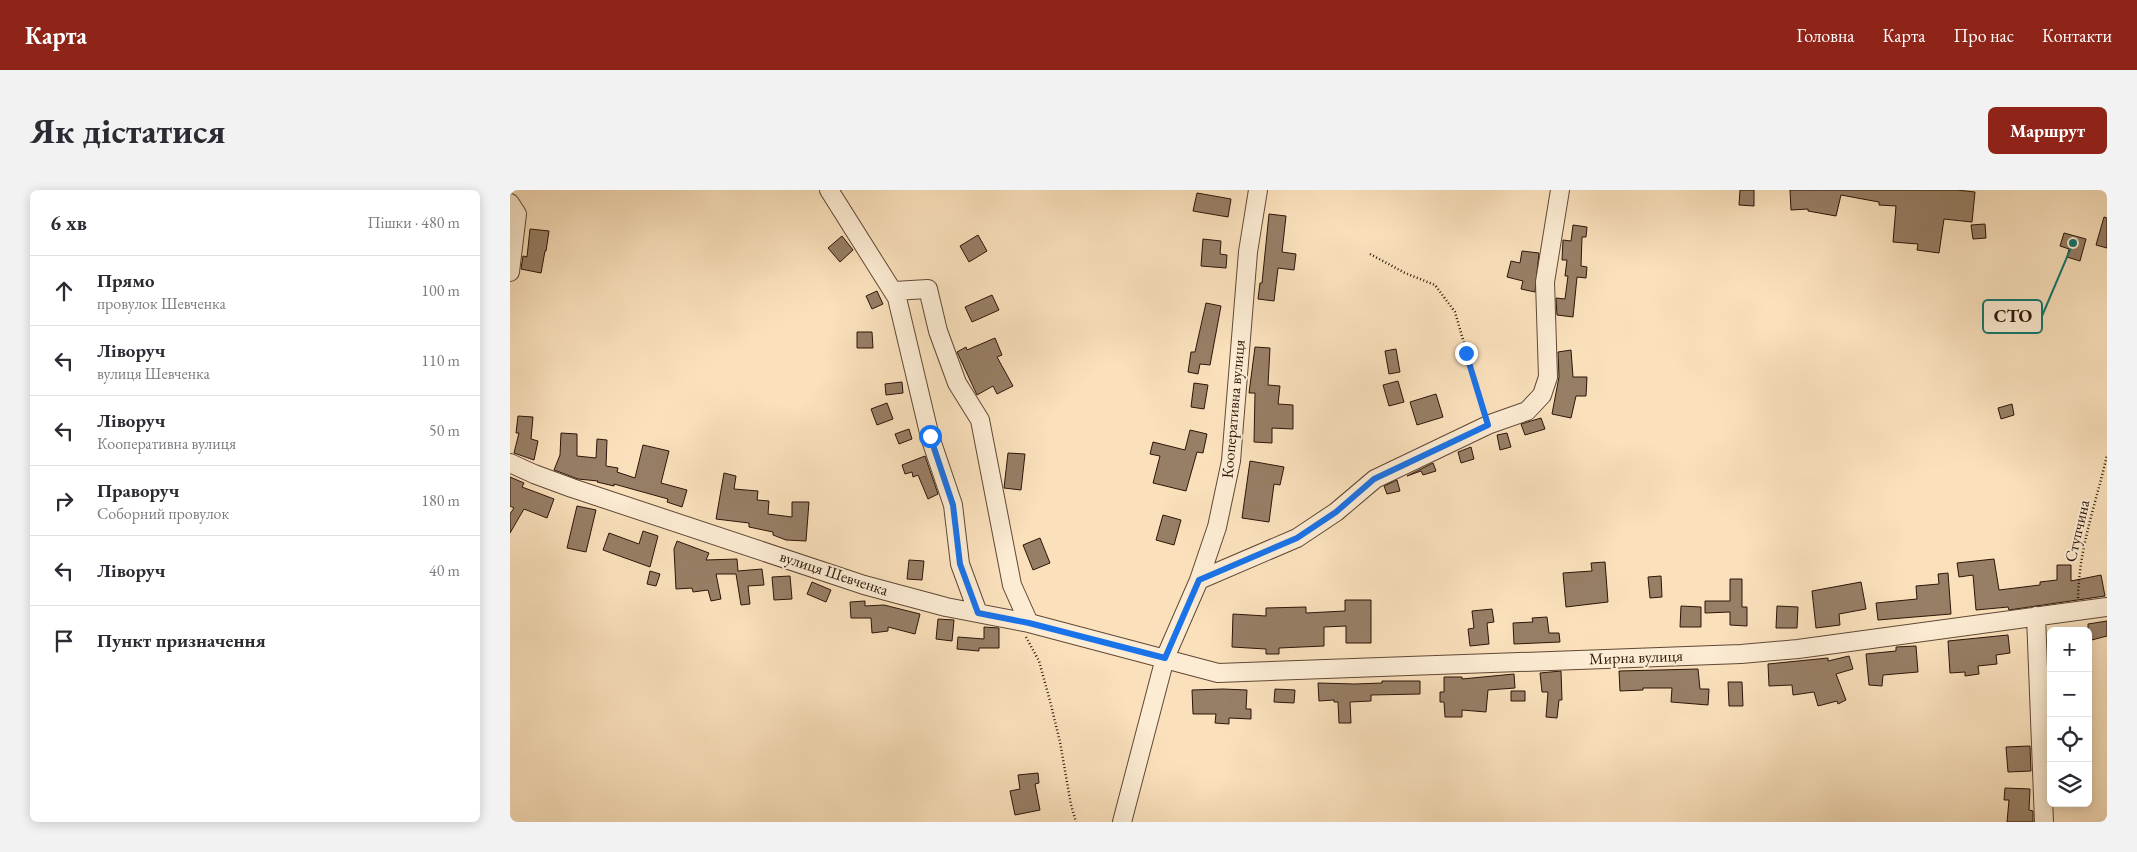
<!DOCTYPE html>
<html lang="uk">
<head>
<meta charset="utf-8">
<style>
	:root { --surface:#fff; --page:#f2f2f3; --text:#2b2b33; --muted:#7c7c81; --line:#e1e1e2; --accent:#8f2418 }
	body { margin:0; font-family:"EB Garamond",serif; background:var(--page); color:var(--text) }
	.controls { position:absolute; right:15px; bottom:15px; display:grid; overflow:hidden; border-radius:8px; box-shadow:0 2px 12px #0003 }
	.controls button { width:45px; height:45px; display:grid; place-items:center; padding:0; border:0; border-bottom:1px solid var(--line); background:var(--surface); color:var(--text); font:25px sans-serif }
	.stop { position:absolute; width:15px; height:15px; margin:-11px; border:4px solid #1a73e8; border-radius:50%; background:#fff }
	.stop.end { background:#1a73e8; border-color:#fff; box-shadow:0 1px 5px #0008 }
	.list { margin:0; padding:0; list-style:none }
	h2 { display:flex; justify-content:space-between; align-items:center; height:65px; margin:0; padding:0 20px; font-size:21px }
	h2 small { font-size:16px; font-weight:400; color:var(--muted) }
	.list li { display:grid; grid-template-columns:32px 1fr auto; gap:15px; align-items:center; box-sizing:border-box; height:70px; padding:0 20px; border-top:1px solid var(--line) }
	.list b { display:block; font-size:19px; white-space:nowrap }
	.list p { margin:0; font-size:16px; white-space:nowrap; color:var(--muted) }
	.list em { font-size:16px; font-style:normal; color:var(--muted) }
	.icon { flex:none; width:28px; height:28px; fill:none; stroke:currentColor; stroke-width:2; stroke-linecap:round; stroke-linejoin:round }
	.map { position:relative; flex:none; width:1597px; height:632px; overflow:hidden; border-radius:8px }
	header { display:flex; align-items:center; gap:30px; box-sizing:border-box; height:70px; padding:0 25px; background:var(--accent); color:#fff }
	header strong { font-size:24px }
	nav { display:flex; gap:28px; margin-inline-start:auto; font-size:18px }
	.intro { display:flex; align-items:center; justify-content:space-between; box-sizing:border-box; height:120px; padding:0 30px }
	h1 { margin:0; font-size:35px }
	.button { padding:12px 22px; border-radius:8px; background:var(--accent); color:#fff; font-size:18px; font-weight:700 }
	main { display:flex; gap:30px; padding:0 30px }
	aside { flex:1; background:var(--surface); border-radius:8px; box-shadow:0 2px 12px #0003 }
	.map>svg:first-child { display:block }
	.building { fill:#977f66; stroke:#2c1508 }
	.lines { fill:none; stroke-linecap:round; stroke-linejoin:round }
	.minor-casing { stroke:#604835; stroke-width:20 }
	.path { stroke:#2c1508; stroke-width:2.5; stroke-dasharray:1 2.5; stroke-linecap:butt }
	.minor { stroke:#fcecd3; stroke-width:18 }
	.route { stroke:#1a73e8; stroke-width:6 }
	.labels { text-anchor:middle; dominant-baseline:central; stroke-width:4; stroke-linejoin:round; paint-order:stroke }
	.street-label { font-size:16px; fill:#2c1508; stroke:#fcecd3 }
	.leader { fill:none; stroke:#0f766e; stroke-width:2 }
	.callout-dot { fill:#0f766e; stroke:#fcecd3; stroke-width:2 }
	.callout { fill:#fcecd3; stroke:#0f766e; stroke-width:2 }
	.callout-label { font-size:18px; text-anchor:middle; font-weight:bold; fill:#2c1508 }
</style>
</head>
<body>
<header>
<strong>Карта</strong>
<nav><a>Головна</a><a>Карта</a><a>Про нас</a><a>Контакти</a></nav>
</header>
<div class="intro"><h1>Як дістатися</h1><a class="button">Маршрут</a></div>
<main>
<aside>
<h2>6 хв<small>Пішки · 480 m</small></h2>
<ul class="list">
<li><svg class="icon" aria-label="ahead" viewBox="0 0 24 24"><path d="M12 20V5M6 11l6-6 6 6"/></svg><div><b>Прямо</b><p>провулок Шевченка</p></div><em>100 m</em></li>
<li><svg class="icon" aria-label="left" viewBox="0 0 24 24"><path d="M17 20v-9H6M10 6l-5 5 5 5"/></svg><div><b>Ліворуч</b><p>вулиця Шевченка</p></div><em>110 m</em></li>
<li><svg class="icon" aria-label="left" viewBox="0 0 24 24"><path d="M17 20v-9H6M10 6l-5 5 5 5"/></svg><div><b>Ліворуч</b><p>Кооперативна вулиця</p></div><em>50 m</em></li>
<li><svg class="icon" aria-label="right" viewBox="0 0 24 24"><path d="M7 20v-9h11M14 6l5 5-5 5"/></svg><div><b>Праворуч</b><p>Соборний провулок</p></div><em>180 m</em></li>
<li><svg class="icon" aria-label="left" viewBox="0 0 24 24"><path d="M17 20v-9H6M10 6l-5 5 5 5"/></svg><div><b>Ліворуч</b></div><em>40 m</em></li>
<li><svg class="icon" aria-label="arrive" viewBox="0 0 24 24"><path d="M6 21V4h12l-3 4 3 4H6"/></svg><div><b>Пункт призначення</b></div></li>
</ul>
</aside>
<div class="map">
<svg width="1597" height="632" viewBox="0 0 1597 632">
	<rect width="100%" height="100%" fill="#fae1bc"/>
	<filter id="stains"><feTurbulence type="fractalNoise" baseFrequency=".004" numOctaves="4"/><feColorMatrix values="0 0 0 0 .2 0 0 0 0 .09 0 0 0 0 .02 0 0 0 .5 -.17"/></filter>
	<radialGradient id="worn" r=".72"><stop offset=".6" stop-color="#630" stop-opacity="0"/><stop offset="1" stop-color="#630" stop-opacity=".3"/></radialGradient>
	<path class="building" d="M1230,0H1244V16L1229,15Z
		M1280,0H1447L1465,2L1462,32L1434,29L1429,63L1407,60L1408,54L1383,52L1386,16L1369,15V12L1331,5L1326,26L1298,21V19L1281,20Z
		M687,3L721,9L718,27L683,21Z
		M759,24L776,26L772,62L786,64L784,80L768,78L764,111L748,109L750,93H752Z
		M1594,27L1597,28V58L1586,55Z
		M1475,34L1476,48L1463,49L1461,35Z
		M1063,35L1077,37L1076,47H1072L1071,76L1077,77L1076,88L1067,87L1063,127L1047,125L1046,109V108L1055,109L1058,86H1055L1057,70H1052L1053,50L1061,51Z
		M20,39L39,41L36,61H35L31,83L11,79L13,66L17,67Z
		M1554,43L1576,49L1570,71L1557,67L1559,59L1550,56Z
		M468,45L477,61L459,72L450,56Z
		M332,46L343,60L330,72L318,58Z
		M693,49L711,51L710,64L717,65L716,78L691,76Z
		M1012,61L1029,63L1025,102L1011,99L1013,91L997,87L1001,71L1010,73Z
		M367,101L373,114L362,119L356,106Z
		M482,105L489,120L462,132L455,117Z
		M696,113L711,116L700,175L690,174L688,184L678,182L681,162H685Z
		M347,142H362L363,158H347Z
		M485,148L492,165L487,167L503,196L487,204L483,196L467,205L447,162L456,157L457,160Z
		M745,157L760,158L758,195L770,196L768,214L783,215V239L762,238V253L744,252L745,203H739Z
		M886,159L890,182L879,184L875,161Z
		M1061,160L1063,187H1077L1076,206H1066L1061,228L1042,224L1049,187L1048,162Z
		M888,191L894,212L879,216L873,195Z
		M392,192L393,203L376,205L375,194Z
		M684,193L698,195L694,219L681,217Z
		M926,204L933,227L907,235L900,212Z
		M377,213L383,229L367,235L361,219Z
		M1502,214L1504,225L1491,229L1488,218Z
		M8,226L23,227L21,249L28,251L24,270L4,263L9,243H6Z
		M1031,228L1035,239L1015,245L1011,234Z
		M399,239L402,249L389,254L385,244Z
		M680,240L697,244L693,263L687,262L676,301L643,293L650,266L640,264L643,252L675,260Z
		M51,243L67,244V266L86,268L87,249L97,250L96,276L108,278L107,282L125,288L133,255L159,261L151,293L177,300L172,317L157,312L158,309L104,294V296L87,292L88,291L68,289L44,280L50,265Z
		M997,243L1001,257L990,260L987,245Z
		M961,257L964,269L951,273L948,262Z
		M498,263L515,264L511,300L494,298Z
		M415,266L428,304L418,309L408,285L403,287L402,282L395,284L392,275Z
		M740,271L774,277L770,295L764,294L759,332L732,328Z
		M923,273L926,281L913,285L911,281L897,286Z
		M214,283L226,286L224,299L248,301L247,310L259,311L258,324L282,327V312H299L296,351L276,350L263,345V342L239,337V333L206,329Z
		M0,287L14,293L12,297L44,309L37,328L14,319L0,343V324L4,318L0,316Z
		M887,290L890,301L877,304L874,296Z
		M67,316L86,320L76,362L57,358Z
		M653,325L671,330L664,355L646,350Z
		M133,341L148,346L140,377L93,360L99,343L129,354Z
		M530,348L540,373L523,380L513,355Z
		M167,351L199,363L196,370L227,369L228,381L252,379L254,395L238,396L240,414L231,415L226,384H206L211,409L201,411L198,400L183,402L182,398L166,399L164,359Z
		M1484,369L1489,400L1530,395V392L1547,390V375H1561V391L1591,385L1595,406L1499,420L1498,417L1466,420L1463,385L1449,387L1447,373Z
		M399,370L414,371L412,390L397,389Z
		M1095,372L1098,412L1056,417L1053,383L1082,381L1081,373Z
		M140,381L150,384L146,396L137,394Z
		M1438,383L1441,424L1368,430L1366,413L1407,409L1406,396L1429,394L1428,384Z
		M280,386L282,409L264,410L262,387Z
		M1151,386L1152,407L1140,408L1138,387Z
		M1220,389H1232V417H1237V436L1220,435V422L1195,423V411H1220Z
		M302,392L321,400L316,412L297,404Z
		M1351,392L1356,419L1329,424L1330,435L1306,438L1302,401Z
		M835,410H861V453H836V436L814,437V456L769,458V464H756V459L722,457L723,424L756,426V418L796,417V423L835,421Z
		M355,411V416L374,415L410,424L405,444L378,437V441L362,443L361,428H341L340,412Z
		M1171,416L1191,417V437H1170Z
		M1267,416L1288,417L1287,438H1266Z
		M982,419L984,432L977,433L979,454L960,456L958,439L964,438L962,421Z
		M1037,427L1039,443H1049L1050,452L1004,454L1003,433L1023,432L1022,428Z
		M428,429L444,430L442,451L426,449Z
		M1597,431V446L1578,451V434Z
		M474,437L489,438V458H469V461L447,459L448,447L474,449Z
		M1498,445L1500,463L1486,465L1487,474L1468,476L1469,484L1455,486V482L1440,483L1438,451Z
		M1406,456L1408,482L1373,485L1372,496L1359,495L1356,464L1386,461V457Z
		M1339,466L1343,479L1326,484L1336,510L1328,514L1327,511L1308,516L1304,502L1283,505L1282,495L1259,496L1258,474L1318,468V471Z
		M1188,479L1190,499H1199L1198,515L1161,512L1162,498H1133V500L1110,501L1109,481Z
		M1051,481L1052,510H1049L1047,528L1036,527L1038,502H1032L1030,483Z
		M1004,484L1005,498L978,500L976,522L952,520V527H935L934,512H930V502H934V487H952V489Z
		M872,491H910V504L861,505V511L840,512L841,533H829L828,512H824V510L809,511L808,493L845,494L872,493Z
		M1218,492H1232L1233,516H1219Z
		M713,499L737,500L736,519H741V529L719,528V534L705,533L706,524H683L682,500Z
		M765,499L785,500L784,513L764,512Z
		M1001,501H1015V511H1001Z
		M1520,556L1521,581L1498,582L1496,557Z
		M528,583L529,593L525,594L530,620L505,625L500,601L510,599L508,585Z
		M1495,598L1520,599L1519,620L1523,621V632H1497L1499,610H1494Z"/>
	<g class="lines">
		<defs>
			<path id="minor" d="M319,0L387,108L420,247L443,315L450,374L468,423
				M0,13L7,24L0,82
				M384,101L418,99L428,141L447,193L470,230L502,395L519,433
				M0,273L24,284L62,298L354,395L436,417L519,433L708,483L1231,464L1288,459L1597,417
				M689,390L787,348L826,322L865,289L980,234L1017,221L1032,205L1038,187L1035,92L1050,0
				M1526,426L1534,632
				M612,632L655,468L689,390L707,337L721,271L738,62L748,0"/>
		</defs>
		<use href="#minor" class="minor-casing"/>
		<path class="path" d="M860,64L895,83L925,95L945,122L974,222
			M1568,408C1569,357 1586,314 1597,265
			M516,447L529,471L540,511L550,552L561,615L566,632"/>
		<use href="#minor" class="minor"/>
	</g>
	<g class="lines">
		<path class="route" d="M420,246L443,315L450,374L468,423L519,433L655,468L689,390L787,348L826,322L864,289L978,235L956,163"/>
	</g>
	<g class="labels">
		<g class="street-label">
			<text transform="translate(723 219) rotate(-85)">Кооперативна вулиця</text>
			<text transform="translate(1567 341) rotate(-77)">Ступчина</text>
			<text transform="translate(324 383) rotate(18)">вулиця Шевченка</text>
			<text transform="translate(1126 467) rotate(-2)">Мирна вулиця</text>
		</g>
	</g>
	<path class="leader" d="M1563 53L1532 126"/>
	<circle class="callout-dot" cx="1563" cy="53" r="5"/>
	<rect class="callout" x="1473" y="110" width="59" height="33" rx="5"/>
	<g class="callout-label">
		<text x="1503" y="132">СТО</text>
	</g>
	<rect width="100%" height="100%" filter="url(#stains)"/>
	<rect width="100%" height="100%" fill="url(#worn)"/>
</svg>
<div class="controls">
<button>+</button>
<button>−</button>
<button><svg class="icon" aria-label="locate" viewBox="0 0 24 24"><circle cx="12" cy="12" r="6"/><path d="M12 2v4M12 18v4M2 12h4M18 12h4"/></svg></button>
<button><svg class="icon" aria-label="layers" viewBox="0 0 24 24"><path d="M12 4l9 5-9 5-9-5zM3 14l9 5 9-5"/></svg></button>
</div>
<div class="stop" style="left:420px;top:246px"></div>
<div class="stop end" style="left:956px;top:163px"></div>
</div>
</main>
</body>
</html>
